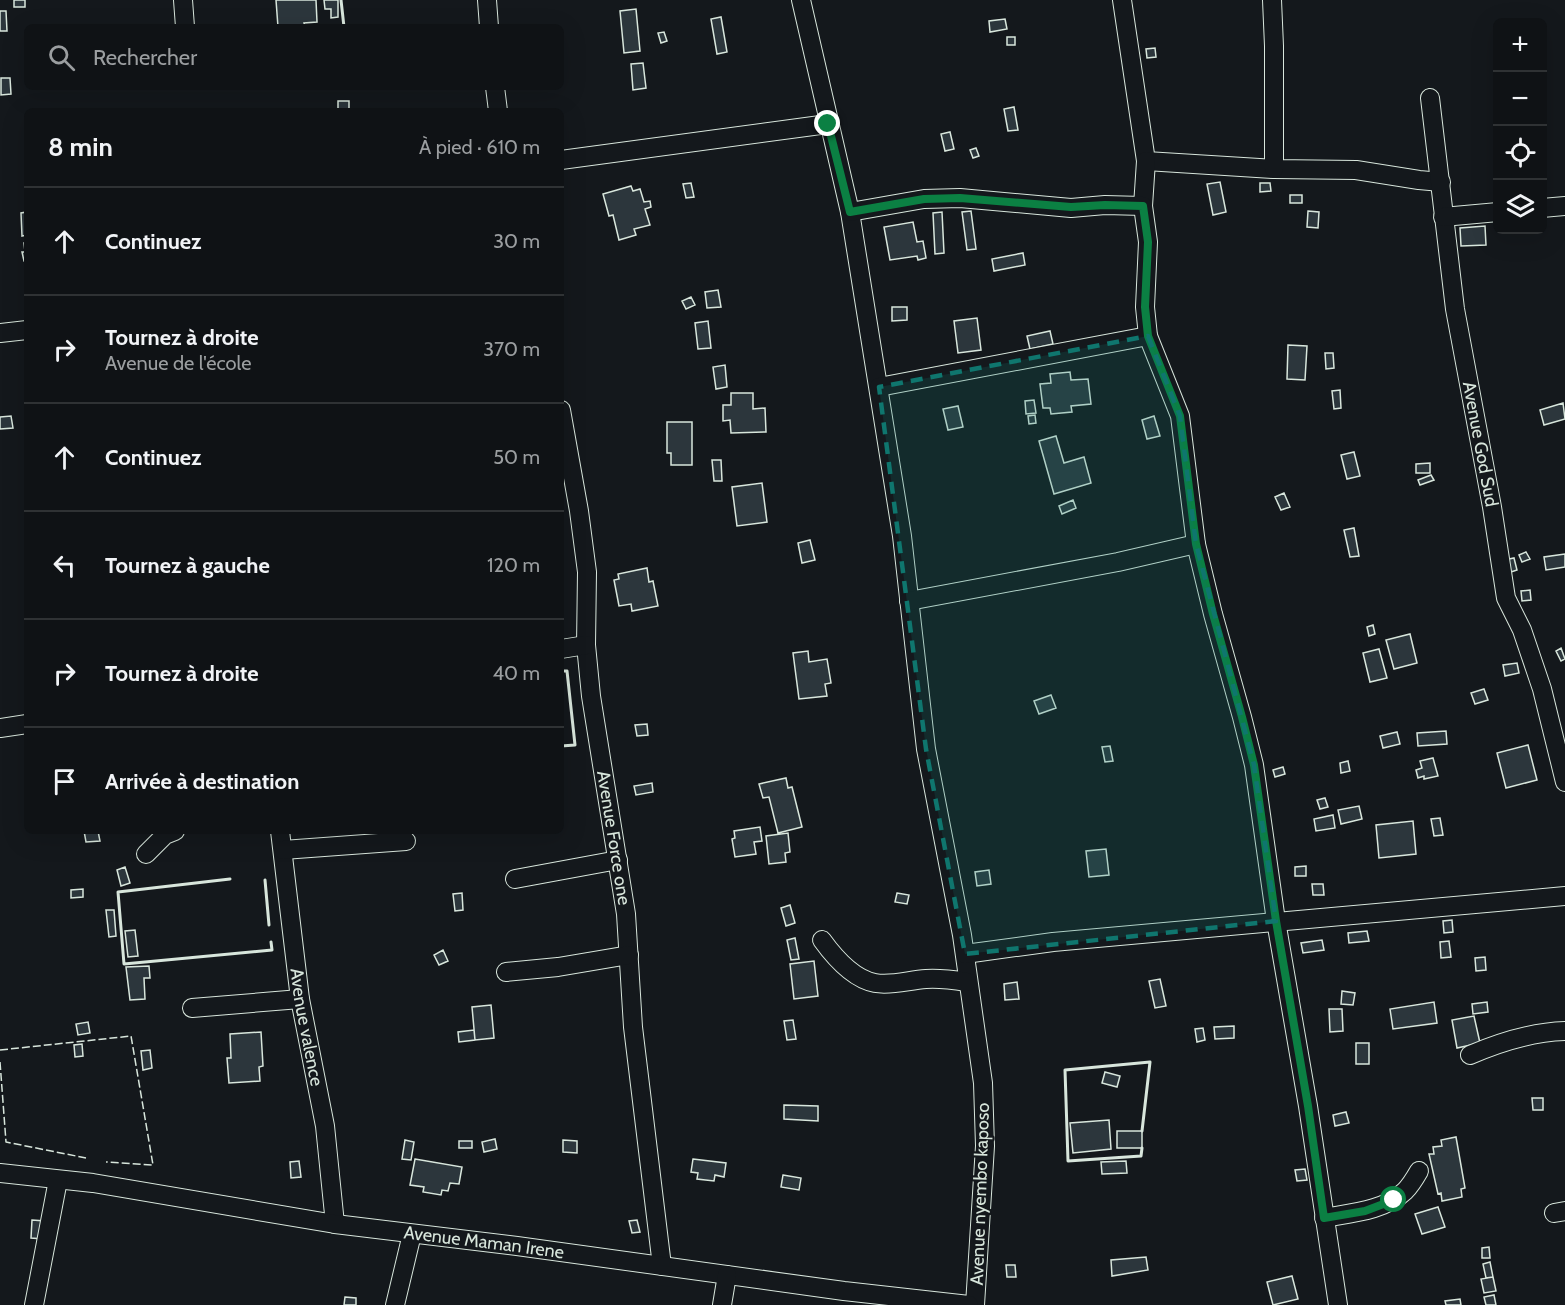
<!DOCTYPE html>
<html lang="fr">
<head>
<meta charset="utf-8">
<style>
	:root { --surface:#0f1215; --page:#1d2022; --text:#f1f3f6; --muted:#9b9ea0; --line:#2f3234 }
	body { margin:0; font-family:Cabin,sans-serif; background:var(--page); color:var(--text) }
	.controls { position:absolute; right:18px; top:18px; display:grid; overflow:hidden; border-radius:9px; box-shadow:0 6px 24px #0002 }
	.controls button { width:54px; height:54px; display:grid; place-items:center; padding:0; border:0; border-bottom:2px solid var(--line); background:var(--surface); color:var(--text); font:30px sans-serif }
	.stop { position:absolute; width:18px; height:18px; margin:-14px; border:4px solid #0b8043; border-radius:50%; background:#fff }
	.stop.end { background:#0b8043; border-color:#fff; box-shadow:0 2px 6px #0008 }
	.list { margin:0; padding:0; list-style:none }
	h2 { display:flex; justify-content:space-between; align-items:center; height:78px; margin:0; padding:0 24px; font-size:26px }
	h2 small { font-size:20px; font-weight:400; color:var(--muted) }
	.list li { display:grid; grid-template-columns:39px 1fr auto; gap:18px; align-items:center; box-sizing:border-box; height:108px; padding:0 24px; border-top:2px solid var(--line) }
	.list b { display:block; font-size:22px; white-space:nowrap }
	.list p { margin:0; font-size:20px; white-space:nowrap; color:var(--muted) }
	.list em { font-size:20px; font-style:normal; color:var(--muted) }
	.icon { flex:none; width:33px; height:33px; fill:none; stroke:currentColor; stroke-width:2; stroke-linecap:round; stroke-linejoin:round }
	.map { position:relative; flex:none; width:1565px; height:1305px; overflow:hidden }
	.search { position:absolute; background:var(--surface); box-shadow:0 6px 24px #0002; left:24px; top:24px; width:540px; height:66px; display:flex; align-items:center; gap:15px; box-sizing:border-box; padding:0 21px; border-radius:9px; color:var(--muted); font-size:22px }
	.panel { position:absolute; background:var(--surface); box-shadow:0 6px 24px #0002; left:24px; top:108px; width:540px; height:726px; border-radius:9px }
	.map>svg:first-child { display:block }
	.building { fill:#2c363c; stroke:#d8e6dc; stroke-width:1.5 }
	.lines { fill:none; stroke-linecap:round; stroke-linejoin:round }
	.minor-casing { stroke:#d8e6dc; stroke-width:20 }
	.minor { stroke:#14181c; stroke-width:18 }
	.fence { stroke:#d8e6dc; stroke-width:1.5; stroke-dasharray:8 3; stroke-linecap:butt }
	.wall { stroke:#d8e6dc; stroke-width:3 }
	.route { stroke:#0b8043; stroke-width:8 }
	.marked { fill:#0f766e; fill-opacity:0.2; stroke:#0f766e; stroke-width:4.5; stroke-dasharray:12 8; stroke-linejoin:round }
	.labels { text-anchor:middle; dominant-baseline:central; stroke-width:4.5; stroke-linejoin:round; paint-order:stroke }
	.street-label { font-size:18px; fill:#d8e6dc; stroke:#14181c }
</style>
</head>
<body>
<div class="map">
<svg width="1565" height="1305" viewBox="0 0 1565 1305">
	<rect width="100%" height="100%" fill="#14181c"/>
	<path class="building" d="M14,0H25V7H14Z
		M276,0H316L317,22L304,23L305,27H278Z
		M324,0H338V17L331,18V9H325Z
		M636,9L640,51L624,53L620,11Z
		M0,11H6L7,31H0Z
		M721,17L727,52L717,54L711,19Z
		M1005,19L1007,29L990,32L989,21Z
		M664,32L667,41L661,43L658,33Z
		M1007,37H1015V45H1007Z
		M1155,48L1156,57L1147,58L1146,49Z
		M643,63L646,88L633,90L631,64Z
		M1,78H10L11,94L1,95Z
		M338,101H349V111H338Z
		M1014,107L1018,130L1008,131L1004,109Z
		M950,132L954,149L945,151L941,134Z
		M976,148L979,156L973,158L970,150Z
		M1220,182L1226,212L1213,215L1207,184Z
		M691,183L694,197L686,198L683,184Z
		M1260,183H1270L1271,191L1260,192Z
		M631,186L633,191L640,189L644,202L650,201L651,207L645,209L650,225L634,229L636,235L619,240L613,215L609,216L603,194Z
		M1290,195H1302V203H1290Z
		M971,211L976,249L967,250L962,212Z
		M1308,211L1319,212L1318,228L1307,227Z
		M27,212V235L22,236L21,213Z
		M942,212L944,253L935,254L933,213Z
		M913,222L917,242L923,241L926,258L918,260L917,256L890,260L884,227Z
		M1485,226L1486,245L1461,246L1460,228Z
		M24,243H27V261H24L22,252H25Z
		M1023,253L1025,265L994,271L992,259Z
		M718,290L721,307L707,308L705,292Z
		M691,297L695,305L686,309L682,301Z
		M892,307H907V320L892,321Z
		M977,318L981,350L958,353L954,321Z
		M708,321L711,348L698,349L695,323Z
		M1050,331L1053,344L1030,349L1027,336Z
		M1288,345L1307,346L1305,380L1287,379Z
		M1325,353H1333L1334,368L1326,369Z
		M725,365L727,387L716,389L713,367Z
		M1070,372L1071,380L1088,379L1091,404L1071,406L1072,412L1051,414L1050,408H1043L1040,384L1051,383L1050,374Z
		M1340,390L1341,408L1334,409L1332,391Z
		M731,393H753V409L765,408L766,432L731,433L730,420L723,421V405H731Z
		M1034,400L1036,413L1026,414L1025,401Z
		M1563,403L1565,419L1544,425L1540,410Z
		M958,406L963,427L948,430L943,409Z
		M1035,415L1036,423L1029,424L1028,416Z
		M11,416L13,428L0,429V417Z
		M1154,416L1160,436L1147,439L1142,420Z
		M667,422H692V465H671V453H667Z
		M1056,436L1064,463L1084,457L1091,483L1054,494L1039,441Z
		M1354,452L1360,476L1347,479L1341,455Z
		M712,460H721L722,481H714Z
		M1430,463V473H1416V464Z
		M1431,475L1434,480L1420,485L1418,480Z
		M762,483L767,522L737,526L732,487Z
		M1284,493L1290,507L1281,510L1275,497Z
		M1073,500L1076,508L1062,514L1059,506Z
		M1354,528L1359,556L1350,557L1344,530Z
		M810,540L815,560L802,563L798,543Z
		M1526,552L1530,559L1522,562L1519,555Z
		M1565,554V567L1546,570L1544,557Z
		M1514,558L1517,570L1508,573L1504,560Z
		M647,568L649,582L653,581L658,606L632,611L631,604L619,606L614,580L619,579L618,574Z
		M1530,590L1531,600L1522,601L1521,591Z
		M1373,625L1375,634L1369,636L1367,627Z
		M1410,634L1417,663L1394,669L1386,640Z
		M1561,648L1565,659L1561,661L1556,651Z
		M1379,649L1387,678L1370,682L1363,653Z
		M808,651L809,662L827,659L831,683L825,684L827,696L799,699L793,653Z
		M1517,663L1519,673L1505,676L1503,665Z
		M1484,689L1488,700L1475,704L1471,693Z
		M1051,695L1056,708L1039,714L1034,701Z
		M647,724L648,735L637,736L635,725Z
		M1446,731L1447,744L1418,746L1417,733Z
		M1397,732L1400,744L1383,748L1380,736Z
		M1528,745L1537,780L1506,788L1497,753Z
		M1110,746L1113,761L1105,762L1102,747Z
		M1433,758L1438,776L1424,779V776L1418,778L1416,770L1422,768L1420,761Z
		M1348,761L1350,771L1341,773L1340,763Z
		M1283,767L1285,774L1275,777L1273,770Z
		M786,778L788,788L792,787L802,827L778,833L769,797L763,798L759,784Z
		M652,783L653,792L636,795L634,786Z
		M1325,798L1328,807L1320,809L1317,800Z
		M1359,806L1362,819L1341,824L1338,810Z
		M1333,815L1335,828L1316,831L1314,819Z
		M1440,818L1443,835L1434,836L1431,819Z
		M1413,821L1416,854L1379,858L1376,825Z
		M760,827L762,841L754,842L756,854L735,857L732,839L735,838L734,831Z
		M84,831H98L100,841L86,842Z
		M788,833L790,852L785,853L786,862L769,864L766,836Z
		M1106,849L1109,875L1089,877L1086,851Z
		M1306,866V876H1295V867Z
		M125,867L130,883L121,886L117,870Z
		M989,870L991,884L977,886L975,872Z
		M1312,884H1323L1324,895H1313Z
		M83,889V897L71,898V890Z
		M462,893L463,910L455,911L453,894Z
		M897,893L909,895L907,904L895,902Z
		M790,905L795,923L786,926L781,908Z
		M106,910H114L116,936L109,937Z
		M1452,920L1453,932L1444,933L1443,921Z
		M135,930L138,956L128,957L125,931Z
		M1367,931L1369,941L1349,943L1348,933Z
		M795,938L799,959L791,960L787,940Z
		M1322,940L1324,950L1303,953L1301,943Z
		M1449,941L1451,957L1441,958L1440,942Z
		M443,950L448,961L439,965L434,955Z
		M1485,957L1486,970L1476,971L1475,958Z
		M814,961L818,996L794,999L790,964Z
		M149,966L150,978H144L145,999L130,1000L126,967Z
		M1160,979L1166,1006L1155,1008L1149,981Z
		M1017,982L1019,999L1005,1000L1004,984Z
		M1342,991L1355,993L1353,1005L1341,1004Z
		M1434,1002L1437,1023L1393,1029L1390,1009Z
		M1487,1002L1488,1012L1473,1014L1472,1004Z
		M491,1005L494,1038L475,1040L472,1007Z
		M1329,1009H1342L1343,1031L1330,1032Z
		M1474,1016L1480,1043L1457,1048L1452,1020Z
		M793,1020L796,1039L787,1040L784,1021Z
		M88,1022L90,1033L78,1035L76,1024Z
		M1234,1026V1038L1215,1039L1214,1027Z
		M1203,1028L1205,1040L1197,1042L1195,1029Z
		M474,1030L475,1040L459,1042L458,1032Z
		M261,1032L263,1066L259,1067L260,1081L229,1083L227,1058H231L230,1034Z
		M1356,1043H1369V1064H1356Z
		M82,1044L83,1056L75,1057L74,1045Z
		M150,1050L152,1068L143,1070L141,1051Z
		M1105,1072L1120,1076L1117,1087L1102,1083Z
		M1532,1098H1543V1110H1533Z
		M784,1105L818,1106V1121L784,1119Z
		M1346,1112L1349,1123L1335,1126L1333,1115Z
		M1109,1120L1111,1149L1073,1153L1070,1123Z
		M1117,1131H1142V1148H1117Z
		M1456,1137L1465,1188L1461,1189L1462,1197L1442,1201L1441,1193L1438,1194L1429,1154H1434L1433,1147L1442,1146L1441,1140Z
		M495,1139L497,1149L484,1152L482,1142Z
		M405,1140L414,1142L411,1160L402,1159Z
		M563,1140L577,1141V1153L563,1152Z
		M459,1141H472V1148H459Z
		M415,1159L462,1167L459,1184L450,1183L448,1191L442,1190L441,1195L423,1192L424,1187L410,1185Z
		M693,1159L726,1163L724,1177L715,1175L714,1181L697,1179L698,1173L691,1172Z
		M299,1161L301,1177L291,1178L290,1162Z
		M1126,1161L1127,1173L1102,1174L1101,1162Z
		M1305,1169L1307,1180L1297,1181L1295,1170Z
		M783,1175L801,1178L799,1190L781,1187Z
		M1438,1207L1445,1227L1422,1234L1415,1214Z
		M32,1220L45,1221L43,1239L31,1238Z
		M637,1220L640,1232L632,1233L629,1221Z
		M1489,1247L1490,1258H1482V1248Z
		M1146,1257L1148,1270L1112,1276L1111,1260Z
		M1490,1262L1493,1277L1486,1278L1483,1264Z
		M1006,1265H1015L1016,1277H1007Z
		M1292,1276L1298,1299L1273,1305L1267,1282Z
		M1493,1277L1496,1291L1484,1293L1481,1279Z
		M1494,1295L1496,1305H1486L1484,1297Z
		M345,1297L356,1298V1305H344Z
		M1460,1299L1461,1305H1446L1445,1301Z"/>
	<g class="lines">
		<defs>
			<g id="minor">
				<path d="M183,0L185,27"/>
				<path d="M487,0L489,27"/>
				<path d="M801,0L850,212L902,536L926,749L962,935L983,1083L985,1146L975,1305"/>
				<path d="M1122,0L1146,161L1274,169L1356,170L1419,180L1441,182"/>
				<path d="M1272,0L1274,46V169"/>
				<path d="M495,87L498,111"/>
				<path id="s1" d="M1430,98L1455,309L1492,507L1506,598L1522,630L1542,689L1565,782"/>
				<path d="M561,160L828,124"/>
				<path d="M1146,161L1143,206L1148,242L1145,307L1148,336L1180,416L1196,544L1213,614L1242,717L1254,765L1276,921L1308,1106L1338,1305"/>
				<path d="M1542,208L1565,206"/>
				<path d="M850,212L924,199L960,198L1071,208L1105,205L1143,206"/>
				<path d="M1443,217L1498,212"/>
				<path d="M0,333L27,330"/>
				<path d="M879,387L1148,336"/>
				<path id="s2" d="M561,410L579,511L587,572L586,645L591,696L626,914L633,1027L662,1266"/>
				<path d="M909,601L1118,562L1196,544"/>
				<path d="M561,649L586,645"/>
				<path d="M0,728L27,724"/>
				<path id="s3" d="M280,831L300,999L325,1126L335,1224"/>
				<path d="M283,850L406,841"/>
				<path d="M146,854L165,835L175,831"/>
				<path d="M515,879L618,860"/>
				<path d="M822,940C835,958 854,979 875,983C892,986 909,980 926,979C940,978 954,980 967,982"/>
				<path d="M965,954L1053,942L1565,896"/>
				<path d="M506,972L558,967L629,955"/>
				<path d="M192,1008L300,999"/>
				<path d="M1470,1055C1500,1042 1532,1032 1565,1031"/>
				<path id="s4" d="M0,1173L93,1183L335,1224L517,1246L844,1291L969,1305"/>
				<path d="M1554,1213L1565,1211"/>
				<path d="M1324,1218C1351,1213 1384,1211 1405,1191C1411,1185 1415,1178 1419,1171"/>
				<path d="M34,1305L58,1180"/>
				<path d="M395,1305L412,1234"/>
				<path d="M722,1305L727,1275"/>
			</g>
		</defs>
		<use href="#minor" class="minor-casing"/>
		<use href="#minor" class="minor"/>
		<path class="fence" d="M0,1050L131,1036L153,1165L106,1162
			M0,1062L6,1142L86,1158"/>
		<path class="wall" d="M341,0L344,27
			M561,671H567L575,745L561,746
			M230,879L118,892L124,964L272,950L271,942
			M265,880L269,925
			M1142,1148L1141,1156L1068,1161L1065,1070L1150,1062L1142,1131"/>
	</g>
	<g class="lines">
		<path class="route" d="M828,124L850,212L924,199L960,198L1071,207L1105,205L1143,206L1148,242L1145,307L1148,336L1180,416L1196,544L1213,614L1242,717L1254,765L1276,921L1308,1106L1324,1218L1365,1211L1394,1200"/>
	</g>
	<path class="marked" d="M1148,336L1180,416L1196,544L1254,765L1276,921L965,954L926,749L879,387Z"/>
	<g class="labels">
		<g class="street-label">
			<text stroke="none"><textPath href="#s1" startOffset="350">Avenue God Sud</textPath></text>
			<text stroke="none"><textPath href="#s2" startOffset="432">Avenue Force one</textPath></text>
			<text stroke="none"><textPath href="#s3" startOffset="198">Avenue valence</textPath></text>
			<text transform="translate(980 1194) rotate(-88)">Avenue nyembo kaposo</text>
			<text stroke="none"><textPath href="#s4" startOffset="489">Avenue Maman Irene</textPath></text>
		</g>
	</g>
</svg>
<div class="controls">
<button>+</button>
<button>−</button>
<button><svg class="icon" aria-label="locate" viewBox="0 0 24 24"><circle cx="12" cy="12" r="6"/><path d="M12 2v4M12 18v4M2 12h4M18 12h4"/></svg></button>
<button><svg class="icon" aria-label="layers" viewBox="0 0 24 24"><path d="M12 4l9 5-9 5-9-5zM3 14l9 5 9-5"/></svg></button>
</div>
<div class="stop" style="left:1394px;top:1200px"></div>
<div class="stop end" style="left:828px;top:124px"></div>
<div class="search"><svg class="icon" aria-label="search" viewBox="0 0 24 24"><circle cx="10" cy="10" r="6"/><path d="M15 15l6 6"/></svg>Rechercher</div>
<section class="panel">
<h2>8 min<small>À pied · 610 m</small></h2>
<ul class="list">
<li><svg class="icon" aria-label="ahead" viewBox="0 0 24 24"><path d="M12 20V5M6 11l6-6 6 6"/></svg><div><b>Continuez</b></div><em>30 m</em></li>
<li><svg class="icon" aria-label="right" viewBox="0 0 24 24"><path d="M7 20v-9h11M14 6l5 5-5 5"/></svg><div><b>Tournez à droite</b><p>Avenue de l'école</p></div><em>370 m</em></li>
<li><svg class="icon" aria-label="ahead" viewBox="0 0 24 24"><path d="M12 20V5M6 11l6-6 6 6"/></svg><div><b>Continuez</b></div><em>50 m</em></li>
<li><svg class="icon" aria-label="left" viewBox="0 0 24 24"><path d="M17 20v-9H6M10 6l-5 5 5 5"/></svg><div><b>Tournez à gauche</b></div><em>120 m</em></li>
<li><svg class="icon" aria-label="right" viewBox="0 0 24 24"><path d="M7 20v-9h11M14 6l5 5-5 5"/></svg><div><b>Tournez à droite</b></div><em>40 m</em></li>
<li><svg class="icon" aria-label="arrive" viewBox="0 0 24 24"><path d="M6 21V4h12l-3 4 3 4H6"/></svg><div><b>Arrivée à destination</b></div></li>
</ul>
</section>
</div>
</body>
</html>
